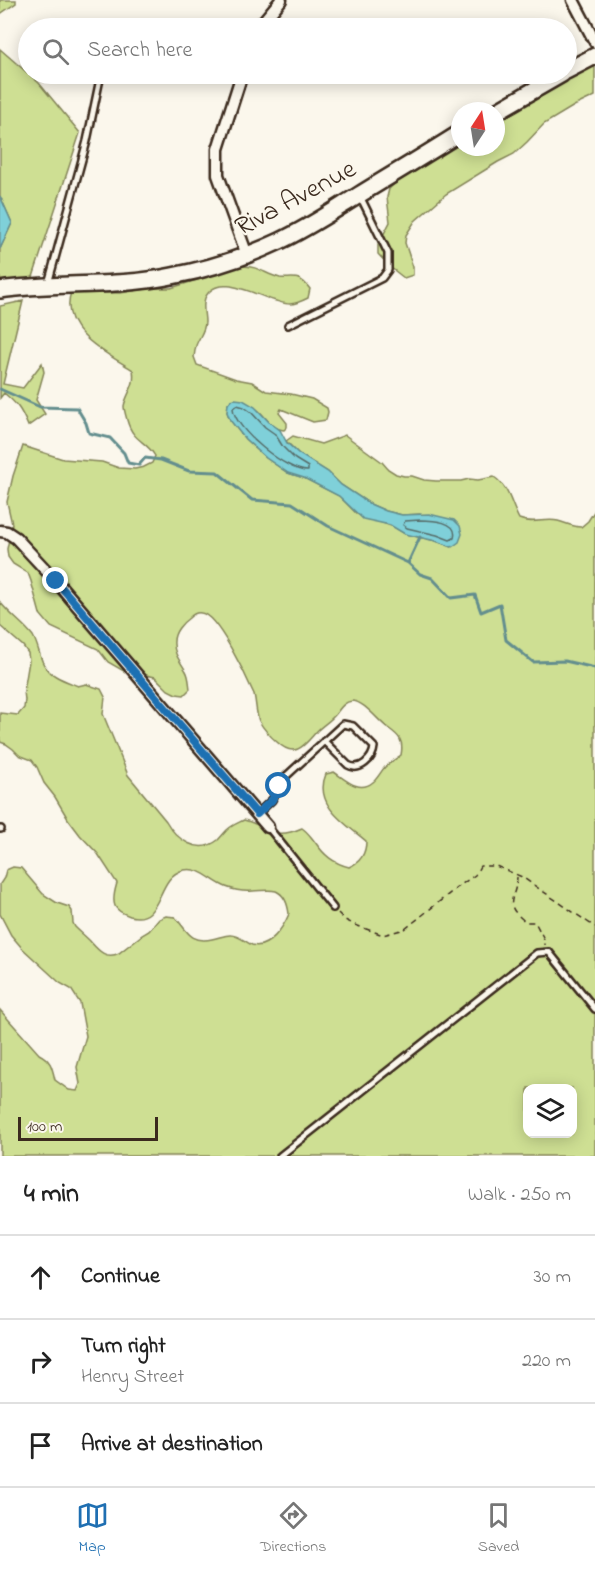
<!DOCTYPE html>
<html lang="en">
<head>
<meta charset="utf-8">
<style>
	:root { --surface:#fff; --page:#f2f2f2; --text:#222; --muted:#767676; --line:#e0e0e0; --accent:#1f6fb2 }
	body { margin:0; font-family:"Indie Flower",sans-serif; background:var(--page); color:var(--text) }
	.controls { position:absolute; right:18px; bottom:18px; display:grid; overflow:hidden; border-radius:12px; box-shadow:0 3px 15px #0003 }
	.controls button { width:54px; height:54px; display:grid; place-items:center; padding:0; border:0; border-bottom:2px solid var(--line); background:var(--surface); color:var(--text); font:30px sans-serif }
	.compass { position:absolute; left:451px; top:102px; width:54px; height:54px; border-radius:50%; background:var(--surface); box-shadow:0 3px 15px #0003; rotate:12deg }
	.scale { position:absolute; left:18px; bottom:15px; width:140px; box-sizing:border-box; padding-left:6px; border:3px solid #3b2a1e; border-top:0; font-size:16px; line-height:21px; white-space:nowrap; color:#3b2a1e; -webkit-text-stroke:4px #fbf7ec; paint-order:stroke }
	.stop { position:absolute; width:18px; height:18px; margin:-14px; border:4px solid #1f6fb2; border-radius:50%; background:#fff }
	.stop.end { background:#1f6fb2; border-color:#fff; box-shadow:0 2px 6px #0008 }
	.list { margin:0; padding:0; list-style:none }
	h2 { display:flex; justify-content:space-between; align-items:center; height:78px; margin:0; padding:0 24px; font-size:26px }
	h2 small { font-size:20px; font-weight:400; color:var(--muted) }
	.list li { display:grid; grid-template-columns:39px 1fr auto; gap:18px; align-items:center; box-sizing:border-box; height:84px; padding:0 24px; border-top:2px solid var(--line) }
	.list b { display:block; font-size:22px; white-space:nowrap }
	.list p { margin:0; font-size:20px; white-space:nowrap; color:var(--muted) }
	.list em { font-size:20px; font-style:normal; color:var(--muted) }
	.icon { flex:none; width:33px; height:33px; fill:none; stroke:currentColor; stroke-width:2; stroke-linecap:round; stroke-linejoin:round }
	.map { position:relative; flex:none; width:595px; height:1156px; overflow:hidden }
	.search { position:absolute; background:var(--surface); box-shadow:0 3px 15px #0003; left:18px; right:18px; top:18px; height:66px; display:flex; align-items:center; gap:15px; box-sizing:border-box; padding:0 21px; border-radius:33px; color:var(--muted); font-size:22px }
	.sheet { height:330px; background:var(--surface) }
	nav { display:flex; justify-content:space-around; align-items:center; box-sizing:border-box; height:84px; border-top:2px solid var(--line); background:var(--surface); font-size:16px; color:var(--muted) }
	nav a { display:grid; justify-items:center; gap:3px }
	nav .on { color:var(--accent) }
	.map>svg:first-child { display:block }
	.green { fill:#cedf93; stroke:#848458; stroke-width:1.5; fill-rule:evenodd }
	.water { fill:#7fd0d9; stroke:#648e8e; stroke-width:1.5 }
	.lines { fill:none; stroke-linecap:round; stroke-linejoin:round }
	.shore { stroke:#566c69; stroke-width:1.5 }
	.stream { stroke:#648e8e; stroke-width:3 }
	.lane-casing { stroke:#3b2a1e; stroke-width:10 }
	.street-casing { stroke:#3b2a1e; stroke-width:15 }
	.secondary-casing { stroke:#3b2a1e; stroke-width:20 }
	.path { stroke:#3b2a1e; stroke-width:1.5; stroke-dasharray:6 4.5; stroke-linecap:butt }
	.lane { stroke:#fbf7ec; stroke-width:5 }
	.street { stroke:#fbf7ec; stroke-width:10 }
	.secondary { stroke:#fbf7ec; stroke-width:15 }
	.route { stroke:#1f6fb2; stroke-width:8 }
	.labels { text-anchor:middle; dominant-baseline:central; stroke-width:4.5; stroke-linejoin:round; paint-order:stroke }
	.street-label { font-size:27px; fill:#3b2a1e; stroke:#fbf7ec }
</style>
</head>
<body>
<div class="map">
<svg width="595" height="1156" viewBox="0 0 595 1156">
	<rect width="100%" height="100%" fill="#fbf7ec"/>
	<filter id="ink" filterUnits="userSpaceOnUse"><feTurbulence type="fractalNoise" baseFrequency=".0167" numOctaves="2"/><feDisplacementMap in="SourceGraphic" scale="12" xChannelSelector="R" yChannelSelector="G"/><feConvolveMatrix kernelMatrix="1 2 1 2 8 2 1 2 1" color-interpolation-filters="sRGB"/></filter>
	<g filter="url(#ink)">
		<path class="green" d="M0,0H16V3L0,14Z
			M0,49L39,83L80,133L33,277L0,284V249L12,223L0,196Z
			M595,60V96L574,106L544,124L527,142L514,154L498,162L446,194L415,221L406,235L405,243L413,267V275L404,278L390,267L378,254V245L390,222L387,197L389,189L408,171L460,138V147H496V115Z
			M242,266C258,266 265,274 280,278C286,279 294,277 299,279C304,281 307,285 310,289L308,298C302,301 296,304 290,304C267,304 219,267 205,298C202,306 205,314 205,322C205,330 200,336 197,343C195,347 195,352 194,357L197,365L236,379L252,382L266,391L291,394L312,399L327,408L328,412L326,420L313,422L281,409L279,413L287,423V427L284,430C269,429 264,411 253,407C246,404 236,405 228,404L227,412L230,420L245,439L266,458L288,473L304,478L339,496L357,514L394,527L405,534L436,541L452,547L420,514L402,515L386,511L370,504L341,485L328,472L299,454L286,441L293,436L321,444L345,435L382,462L388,469L396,474L404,476H412L424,480L436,481H461L469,479L478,480L494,477C509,487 511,504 519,519C534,525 544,518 558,521C566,523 572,527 581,527L588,521L595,510V1156H0V1010L39,1054C51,1060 52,1067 55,1080L69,1090L77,1091L80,1084L77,1067L86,1036L80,1003L71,989L60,983L22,948L11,935L0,914V884L4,878L6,870L13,867L21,868L43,894L57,903L69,907L72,911L73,923L75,927C80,932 85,936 90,941C98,950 106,960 119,953L142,935L149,931L159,919L166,916L175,917C187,930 190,944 212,939C218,938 225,935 230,935C239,935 245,942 252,945C269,950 284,926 289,914C288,905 285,895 276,891C269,889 260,891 253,891C245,892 234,890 226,887C212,882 200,866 184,870C155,876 164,925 130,916C124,914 117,911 115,906C112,899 115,890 117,883L98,854L80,835L68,819L55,797L44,783L37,767L32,760L19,755L13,749L6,744L0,742V713L18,715L24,708L25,700L24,691L29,661L28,653L23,646L0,626V602C10,615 23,623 33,636C38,645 39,654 43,663C49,676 66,681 78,686L86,684L101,689L105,697L103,714L128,775L166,821C176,839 198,856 218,840C221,837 224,833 227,830C232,825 238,823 244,820C270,827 272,841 302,828C308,832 310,836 315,842C324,855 333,863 349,867C361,862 366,854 366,841C346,824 313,805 326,774L334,772C345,779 359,794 373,782C378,778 381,771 385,767C390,762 396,759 401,755C404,740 399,736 388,728C378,721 364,701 352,701C343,702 340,709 335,715C330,721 323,725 317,731C305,744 296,760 277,742C270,736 263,728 259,721C256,713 256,702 254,694C247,678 217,614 201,613C197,612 192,615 189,618C182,623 174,632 174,641C173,653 180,661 186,671C189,676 189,682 190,689L184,695L176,694L168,690L155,677L146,675L129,674L108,662L98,649L51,627L40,614L31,581L28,573L13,564L8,557L7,549L12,524L7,502L13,476L23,446L63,459L102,462L119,468L135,469L144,467L152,463L155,456C146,440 133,442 127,420C126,416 124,410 124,406C127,392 136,386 133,370C106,353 58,330 71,292L120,293L153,288H171ZM528,1088H572V1134H528Z
			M23,301L3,384L23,388L42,363L44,372L36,400L45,414L28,426C21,409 17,404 4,393L0,398V306Z"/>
		<path class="water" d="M0,196L12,223L0,249Z
			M235,399L243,400L255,407L269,422L280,430L287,443L299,454L328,472L341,485L370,504L386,511L402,515L429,514L454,520L460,526L462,534L459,542L452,547L436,541L405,534L390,525L363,519L339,496L304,478L288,473L266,458L245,439L230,420L227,412L228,404L231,400Z"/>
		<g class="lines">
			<path class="shore" d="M237,405L244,407L251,412L265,427L275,434L283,447L295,459L308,467V471C287,472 234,429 233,408Z
				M420,520C432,520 459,521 454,538L450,540L437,535L407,528L403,525L405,521Z"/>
			<path class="stream" d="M0,389L40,407L77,408L86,423L89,433L110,438L124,453L128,463L139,465L145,458L161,460L189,471L217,472L252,500L292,503L328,526L408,563L420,574L432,578L451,598L475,595L481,612L500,604L506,640L533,662L565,661L595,668
				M408,563L420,537"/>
			<defs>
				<path id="lane" d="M48,284L87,141L101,74
					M288,325L382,278L388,270V253L360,196
					M257,814L272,800L283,779L343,724L353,726L374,747C373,759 360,772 348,765L324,741
					M268,827L333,908
					M0,829H1
					M280,1156L537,953L549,952L595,1009"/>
				<path id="street" d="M573,0L595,42
					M258,28L281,0
					M242,74L218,149V175L247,255
					M0,531L7,532L16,538L56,581L268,827"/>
				<path id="secondary" d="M566,71L595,56
					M496,112L562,74
					M0,290C57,282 115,288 172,276C209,269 246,257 280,241C308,228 333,211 359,195C393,174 427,154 460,133"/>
			</defs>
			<use href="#lane" class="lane-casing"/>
			<use href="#street" class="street-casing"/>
			<use href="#secondary" class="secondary-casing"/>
			<path class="path" d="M517,877C516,900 501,903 526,922H535L544,939V945
				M338,913L345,920L355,925L383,935L405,929L459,886L475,875L480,866H496L522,877L595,927"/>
			<use href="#lane" class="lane"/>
			<use href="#street" class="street"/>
			<use href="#secondary" class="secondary"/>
		</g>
	</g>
	<g class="lines" filter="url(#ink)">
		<path class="route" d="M56,581L257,814L272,800L279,786"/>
	</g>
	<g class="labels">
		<g class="street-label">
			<text transform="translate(296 199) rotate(-28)">Riva Avenue</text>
		</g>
	</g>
</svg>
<div class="controls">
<button><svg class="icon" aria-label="layers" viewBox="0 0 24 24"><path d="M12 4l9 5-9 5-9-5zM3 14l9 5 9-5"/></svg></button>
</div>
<svg class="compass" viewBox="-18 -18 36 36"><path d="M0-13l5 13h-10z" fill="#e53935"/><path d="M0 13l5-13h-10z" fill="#767676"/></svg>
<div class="scale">100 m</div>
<div class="stop" style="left:279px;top:786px"></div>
<div class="stop end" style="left:56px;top:581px"></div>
<div class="search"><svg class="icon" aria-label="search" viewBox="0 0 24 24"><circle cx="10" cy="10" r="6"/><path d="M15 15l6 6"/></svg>Search here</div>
</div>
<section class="sheet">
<h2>4 min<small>Walk · 250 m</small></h2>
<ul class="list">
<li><svg class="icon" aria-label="ahead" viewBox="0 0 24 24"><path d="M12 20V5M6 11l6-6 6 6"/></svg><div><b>Continue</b></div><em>30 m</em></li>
<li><svg class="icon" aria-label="right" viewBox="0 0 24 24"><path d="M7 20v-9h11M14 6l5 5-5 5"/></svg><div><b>Turn right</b><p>Henry Street</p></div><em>220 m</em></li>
<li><svg class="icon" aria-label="arrive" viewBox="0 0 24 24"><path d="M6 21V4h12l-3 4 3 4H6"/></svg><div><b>Arrive at destination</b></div></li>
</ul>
</section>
<nav>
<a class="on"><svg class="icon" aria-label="map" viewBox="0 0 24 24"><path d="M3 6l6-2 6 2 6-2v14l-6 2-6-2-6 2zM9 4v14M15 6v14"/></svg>Map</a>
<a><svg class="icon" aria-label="directions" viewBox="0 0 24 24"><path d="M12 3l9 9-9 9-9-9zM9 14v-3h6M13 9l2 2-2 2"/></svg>Directions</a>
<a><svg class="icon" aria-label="saved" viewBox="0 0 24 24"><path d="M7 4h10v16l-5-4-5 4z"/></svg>Saved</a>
</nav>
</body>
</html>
